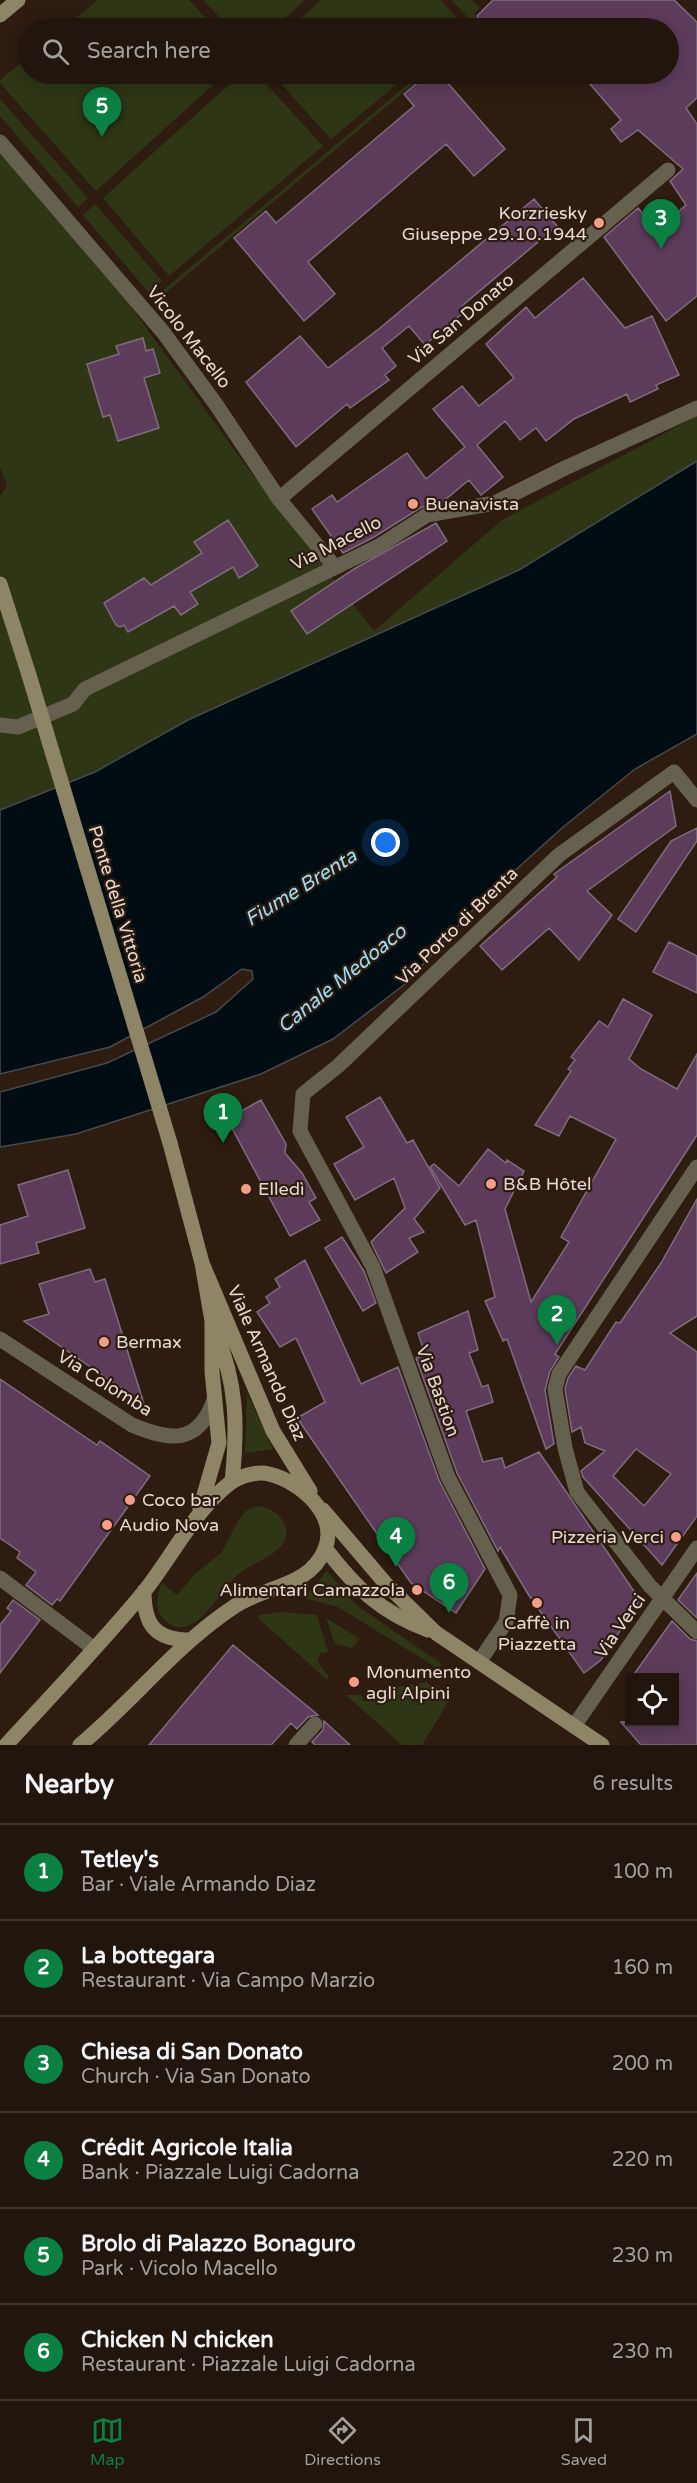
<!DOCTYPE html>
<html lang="en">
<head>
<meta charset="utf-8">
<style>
	:root { --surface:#22150d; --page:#2e221b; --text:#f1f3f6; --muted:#a29f9d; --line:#3f342e; --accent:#0b8043 }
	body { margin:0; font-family:"Varela Round",sans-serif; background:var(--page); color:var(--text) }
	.controls { position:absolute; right:18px; bottom:18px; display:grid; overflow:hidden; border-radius:0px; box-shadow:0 3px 15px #0003 }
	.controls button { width:54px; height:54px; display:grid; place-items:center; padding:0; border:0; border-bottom:2px solid var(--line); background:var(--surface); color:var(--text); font:30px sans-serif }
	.you { position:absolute; left:386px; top:843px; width:21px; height:21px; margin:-15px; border:4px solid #fff; border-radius:50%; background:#1a73e8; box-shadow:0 0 0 9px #1a73e833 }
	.badge { display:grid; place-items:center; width:39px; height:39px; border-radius:50%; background:var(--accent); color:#fff; font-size:20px; font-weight:700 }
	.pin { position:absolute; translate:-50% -50px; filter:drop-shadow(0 2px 3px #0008) }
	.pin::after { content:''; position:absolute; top:32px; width:21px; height:18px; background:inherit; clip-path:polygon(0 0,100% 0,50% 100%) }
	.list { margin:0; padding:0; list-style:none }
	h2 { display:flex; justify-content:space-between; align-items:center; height:78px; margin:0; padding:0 24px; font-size:26px }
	h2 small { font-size:20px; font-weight:400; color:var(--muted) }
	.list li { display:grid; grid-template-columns:39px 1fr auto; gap:18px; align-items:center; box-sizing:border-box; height:96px; padding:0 24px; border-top:2px solid var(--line) }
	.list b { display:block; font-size:22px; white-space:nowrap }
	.list p { margin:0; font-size:20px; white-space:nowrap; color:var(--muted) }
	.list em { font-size:20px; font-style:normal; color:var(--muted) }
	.icon { flex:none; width:33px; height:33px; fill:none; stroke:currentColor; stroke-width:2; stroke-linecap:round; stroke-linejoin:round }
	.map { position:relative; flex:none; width:697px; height:1745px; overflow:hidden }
	.search { position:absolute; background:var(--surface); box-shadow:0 3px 15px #0003; left:18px; right:18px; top:18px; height:66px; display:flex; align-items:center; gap:15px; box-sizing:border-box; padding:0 21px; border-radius:33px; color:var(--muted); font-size:22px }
	.sheet { height:654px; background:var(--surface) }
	nav { display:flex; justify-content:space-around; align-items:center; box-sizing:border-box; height:84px; border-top:2px solid var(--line); background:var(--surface); font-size:16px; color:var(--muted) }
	nav a { display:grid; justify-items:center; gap:3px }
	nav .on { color:var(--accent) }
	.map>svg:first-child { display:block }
	.green { fill:#2e3616 }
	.water { fill:#010d13; stroke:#464a4c; stroke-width:1.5 }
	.building { fill:#5d3c5b; stroke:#7f6c7e; stroke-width:1.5; fill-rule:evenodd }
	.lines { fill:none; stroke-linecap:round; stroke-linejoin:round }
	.street { stroke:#66614e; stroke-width:15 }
	.secondary { stroke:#8e8567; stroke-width:15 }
	.secondary-bridge { stroke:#8e8567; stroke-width:15 }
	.poi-dot { fill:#f49e87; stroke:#2e1c11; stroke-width:2 }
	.labels { text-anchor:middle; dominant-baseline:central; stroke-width:4.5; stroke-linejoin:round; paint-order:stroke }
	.poi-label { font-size:18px; fill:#e7dad2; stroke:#2e1c11; text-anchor:start }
	.street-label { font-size:18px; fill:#e7dad2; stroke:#2e1c11 }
	.water-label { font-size:20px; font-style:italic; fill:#9adef8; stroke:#2e1c11 }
</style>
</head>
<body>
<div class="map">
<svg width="697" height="1745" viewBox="0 0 697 1745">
	<rect width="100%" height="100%" fill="#2e1c11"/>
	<path class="green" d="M98,0H189L215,28H63Z
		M203,0H305L274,28H230Z
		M321,0H441L465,27L290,28Z
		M452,0H472L480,8L474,14L482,25L477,28Z
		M28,57V74H225L96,191L0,83V80Z
		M241,74H257L323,146L169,276L103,198Z
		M272,74H409L331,139Z
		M420,74H425L156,301L154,298Z
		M0,99L88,198L78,207L0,116Z
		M0,153L129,304L246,466L374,631L502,520L697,416V461L519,570L188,720L95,772L0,810V496L7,486L0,467Z
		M95,204L162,281L149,293L83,215Z
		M247,1393L273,1449L245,1453Z
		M257,1506C267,1507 277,1511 283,1521C300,1551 253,1560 236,1576C219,1592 193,1647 165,1620C153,1609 157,1597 162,1583L177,1595L194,1575L222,1552L238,1521L246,1511Z
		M327,1571L356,1605L442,1664L439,1669L338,1607L300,1597L309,1592Z
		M280,1612L317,1615L328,1652L320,1653L317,1661L329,1677L326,1679L258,1618L260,1615Z
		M326,1618L360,1639L352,1648L335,1644Z
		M426,1682L450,1699L422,1745H402L346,1695H361L364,1701H368L373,1696L372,1692Z"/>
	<path class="water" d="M697,461V734L635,769L562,828L481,901L405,984L333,1039L261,1074L76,1134L0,1147V1092L107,1063L216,1012L253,979L252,971L242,969L203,997L110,1047L0,1074V810L95,772L188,720L519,570Z"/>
	<path class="building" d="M493,0H674L697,22V98L686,108L697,124V296L666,321L604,237L638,208L657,230L686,205L670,181L683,169L638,130L621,142L611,129L621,120L589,83L599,74H669V28H487L477,16Z
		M428,74H440L505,149L474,176L446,144L308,262L335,294L304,321L234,238L266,211L276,223L414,106L404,94Z
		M534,199L557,226L462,306L465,311L425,345L409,326L382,348L396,366L385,375L389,380L350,408L347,404L296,447L246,382L300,336L328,368L380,328Z
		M583,278L625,328L652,316L679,375L656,385L658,389L630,402L627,394L574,419L546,441L536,428L520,440L505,421L477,445L503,477L496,483L481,495L469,480L441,503L422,507L374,537L343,553L312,509L332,495L337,502L407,453L426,479L465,447L433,409L462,386L479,406L514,378L486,344L526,307L535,318Z
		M143,338L146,351L153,349L160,373L144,378L159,428L118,441L110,415L103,417L87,364L119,354L116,346Z
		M228,520L258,566L239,578L233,567L190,592L198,604L181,615L174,606L128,632L124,625L120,627L116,625L104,603L144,578L151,585L202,553L194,542Z
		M436,523L447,541L307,634L291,611L354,569Z
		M670,791L676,826L587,891L612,915L579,960L549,928L502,970L480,946L557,877L554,874Z
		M697,828V841L636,932L618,919L671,841Z
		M669,942L697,956V993L653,972Z
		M623,999L652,1015L629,1059L641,1069L677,1089L697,1054V1135L555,1354L559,1357L550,1371L545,1390L554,1444L546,1449L507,1339L503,1341L485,1301L495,1297L476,1220L465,1225L430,1167L434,1164L459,1186L488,1149L506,1163L507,1160L524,1171L505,1209L531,1302L569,1242L561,1237L616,1139L570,1116L559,1136L535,1125L571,1071L568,1069L575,1060L571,1057L599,1021L608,1027Z
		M380,1097L407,1143L413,1140L440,1188L414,1219L424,1232L409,1238L418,1252L386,1273L371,1242L405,1208L394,1178L355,1200L334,1164L364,1147L346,1117Z
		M261,1100L286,1144L285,1153L302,1173L316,1198L309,1202L320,1220L290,1236L227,1119Z
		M68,1170L85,1228L36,1243L39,1253L0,1264V1225L28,1216L18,1185Z
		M697,1199V1316L670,1333L697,1352V1516L662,1565L583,1477L581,1471L605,1451L585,1443L581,1427L572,1432L565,1389L568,1378L576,1366L585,1370L616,1322L620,1323L640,1294L661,1263ZM636,1449L671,1474L644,1506L613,1476Z
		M342,1237L364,1271L376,1303L363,1311L325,1248Z
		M305,1260L361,1384L398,1367L439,1480L485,1569L456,1613L411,1583L297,1418L325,1402L296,1338L280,1347L257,1312L270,1303L266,1297L280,1287L275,1279Z
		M90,1269L95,1282L105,1279L144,1404L24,1321L49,1314L39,1284Z
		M468,1311L478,1350L469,1353L482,1387L488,1385L493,1402L466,1411L483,1462L502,1458L505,1468L539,1452L640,1600L601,1660L584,1673L528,1594L500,1547L498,1551L457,1473L416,1358L425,1354L418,1333Z
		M0,1379L97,1445L100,1441L150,1476L60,1601L57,1599L52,1605L26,1585L36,1572L17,1558L20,1552L0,1538Z
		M697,1573V1618L678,1600Z
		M13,1600L40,1620L0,1673V1625L11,1611L7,1608Z
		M672,1621L690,1639L697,1641V1745H641L621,1722H675V1677H632Z
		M233,1645L318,1715L308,1717L297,1729L291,1723L271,1745H149Z
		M324,1721L350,1745H315L312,1742L323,1730Z"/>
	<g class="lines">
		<path class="street" d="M0,142L163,332L215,403L279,499L334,566
			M279,499L668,170
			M0,725L18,727L73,704L85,689L379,546L427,515L495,503L565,468L697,408
			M697,1167L559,1374L555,1389L565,1448L577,1492L650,1586L697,1632
			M0,1339L132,1425C170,1441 198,1445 214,1400
			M0,1578L93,1648
			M479,1662L506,1622L510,1595L448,1477L373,1267L300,1131L303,1094L338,1066L559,855L674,772L697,800
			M574,1726L697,1548
			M296,1745L315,1724"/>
		<path class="secondary" d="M0,15L18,0
			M0,584L29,675
			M170,1143L202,1263L212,1321V1371L219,1443L200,1509
			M202,1263L273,1431L310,1491
			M215,1330C237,1384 238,1424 232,1482
			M323,1510L386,1584L436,1633L602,1745
			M325,1548C356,1588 380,1612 428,1630
			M144,1591C144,1625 155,1640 191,1640
			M6,1745C52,1695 99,1646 143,1593C172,1557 193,1512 230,1483C240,1476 257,1471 269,1474C299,1481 339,1514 325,1549C310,1587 265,1586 235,1606C177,1644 134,1700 80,1745"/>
		<path class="secondary-bridge" d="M29,675L170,1143"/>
	</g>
	<g class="poi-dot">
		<circle cx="599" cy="223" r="6"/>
		<circle cx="413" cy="504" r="6"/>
		<circle cx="491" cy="1184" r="6"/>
		<circle cx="246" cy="1189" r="6"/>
		<circle cx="104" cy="1342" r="6"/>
		<circle cx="130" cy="1500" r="6"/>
		<circle cx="107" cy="1525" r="6"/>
		<circle cx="676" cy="1537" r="6"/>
		<circle cx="417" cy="1590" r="6"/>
		<circle cx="537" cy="1603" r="6"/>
		<circle cx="354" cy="1682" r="6"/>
	</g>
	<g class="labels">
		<g class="poi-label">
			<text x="587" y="213" text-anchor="end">Korzriesky<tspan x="587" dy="21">Giuseppe 29.10.1944</tspan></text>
			<text x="425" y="504">Buenavista</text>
			<text x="503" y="1184">B&amp;B Hôtel</text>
			<text x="258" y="1189">Elledì</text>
			<text x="116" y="1342">Bermax</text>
			<text x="142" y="1500">Coco bar</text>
			<text x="119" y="1525">Audio Nova</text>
			<text x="664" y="1537" text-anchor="end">Pizzeria Verci</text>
			<text x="405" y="1590" text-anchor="end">Alimentari Camazzola</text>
			<text x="537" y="1623" text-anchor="middle">Caffè in<tspan x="537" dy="21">Piazzetta</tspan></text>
			<text x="366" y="1672">Monumento<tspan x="366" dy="21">agli Alpini</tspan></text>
		</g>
		<g class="street-label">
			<text transform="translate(461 319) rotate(-40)">Via San Donato</text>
			<text transform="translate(189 337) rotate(52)">Vicolo Macello</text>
			<text transform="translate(336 543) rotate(-27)">Via Macello</text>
			<text transform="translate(118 904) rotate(73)">Ponte della Vittoria</text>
			<text transform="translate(457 926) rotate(-44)">Via Porto di Brenta</text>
			<text transform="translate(267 1363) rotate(66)">Viale Armando Diaz</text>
			<text transform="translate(105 1383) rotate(32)">Via Colomba</text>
			<text transform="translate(438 1391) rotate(70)">Via Bastion</text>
			<text transform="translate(620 1626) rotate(-55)">Via Verci</text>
		</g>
		<g class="water-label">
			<text transform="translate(301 888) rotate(-32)">Fiume Brenta</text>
			<text transform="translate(342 979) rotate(-39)">Canale Medoaco</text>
		</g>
	</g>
</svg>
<div class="controls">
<button><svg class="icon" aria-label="locate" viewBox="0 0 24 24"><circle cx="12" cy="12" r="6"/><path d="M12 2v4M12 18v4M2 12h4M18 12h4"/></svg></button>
</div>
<div class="you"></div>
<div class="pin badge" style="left:223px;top:1143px">1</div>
<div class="pin badge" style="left:557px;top:1345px">2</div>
<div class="pin badge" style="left:661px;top:249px">3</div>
<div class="pin badge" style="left:396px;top:1567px">4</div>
<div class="pin badge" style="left:102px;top:137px">5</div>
<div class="pin badge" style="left:449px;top:1613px">6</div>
<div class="search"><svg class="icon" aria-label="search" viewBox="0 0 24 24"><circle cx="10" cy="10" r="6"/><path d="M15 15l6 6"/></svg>Search here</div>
</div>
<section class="sheet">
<h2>Nearby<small>6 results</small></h2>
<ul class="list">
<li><span class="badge">1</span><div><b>Tetley's</b><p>Bar · Viale Armando Diaz</p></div><em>100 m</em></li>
<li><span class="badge">2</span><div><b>La bottegara</b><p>Restaurant · Via Campo Marzio</p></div><em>160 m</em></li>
<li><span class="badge">3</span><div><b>Chiesa di San Donato</b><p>Church · Via San Donato</p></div><em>200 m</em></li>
<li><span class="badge">4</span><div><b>Crédit Agricole Italia</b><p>Bank · Piazzale Luigi Cadorna</p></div><em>220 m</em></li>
<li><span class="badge">5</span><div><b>Brolo di Palazzo Bonaguro</b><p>Park · Vicolo Macello</p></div><em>230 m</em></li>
<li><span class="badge">6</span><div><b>Chicken N chicken</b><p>Restaurant · Piazzale Luigi Cadorna</p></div><em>230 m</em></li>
</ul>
</section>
<nav>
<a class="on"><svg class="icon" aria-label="map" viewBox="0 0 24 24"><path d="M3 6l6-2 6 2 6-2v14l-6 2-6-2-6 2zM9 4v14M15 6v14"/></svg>Map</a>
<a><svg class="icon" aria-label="directions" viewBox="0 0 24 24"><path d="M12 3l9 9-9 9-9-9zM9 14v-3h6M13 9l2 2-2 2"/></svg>Directions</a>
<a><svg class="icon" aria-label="saved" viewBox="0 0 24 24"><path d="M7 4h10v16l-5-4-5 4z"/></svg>Saved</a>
</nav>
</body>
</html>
